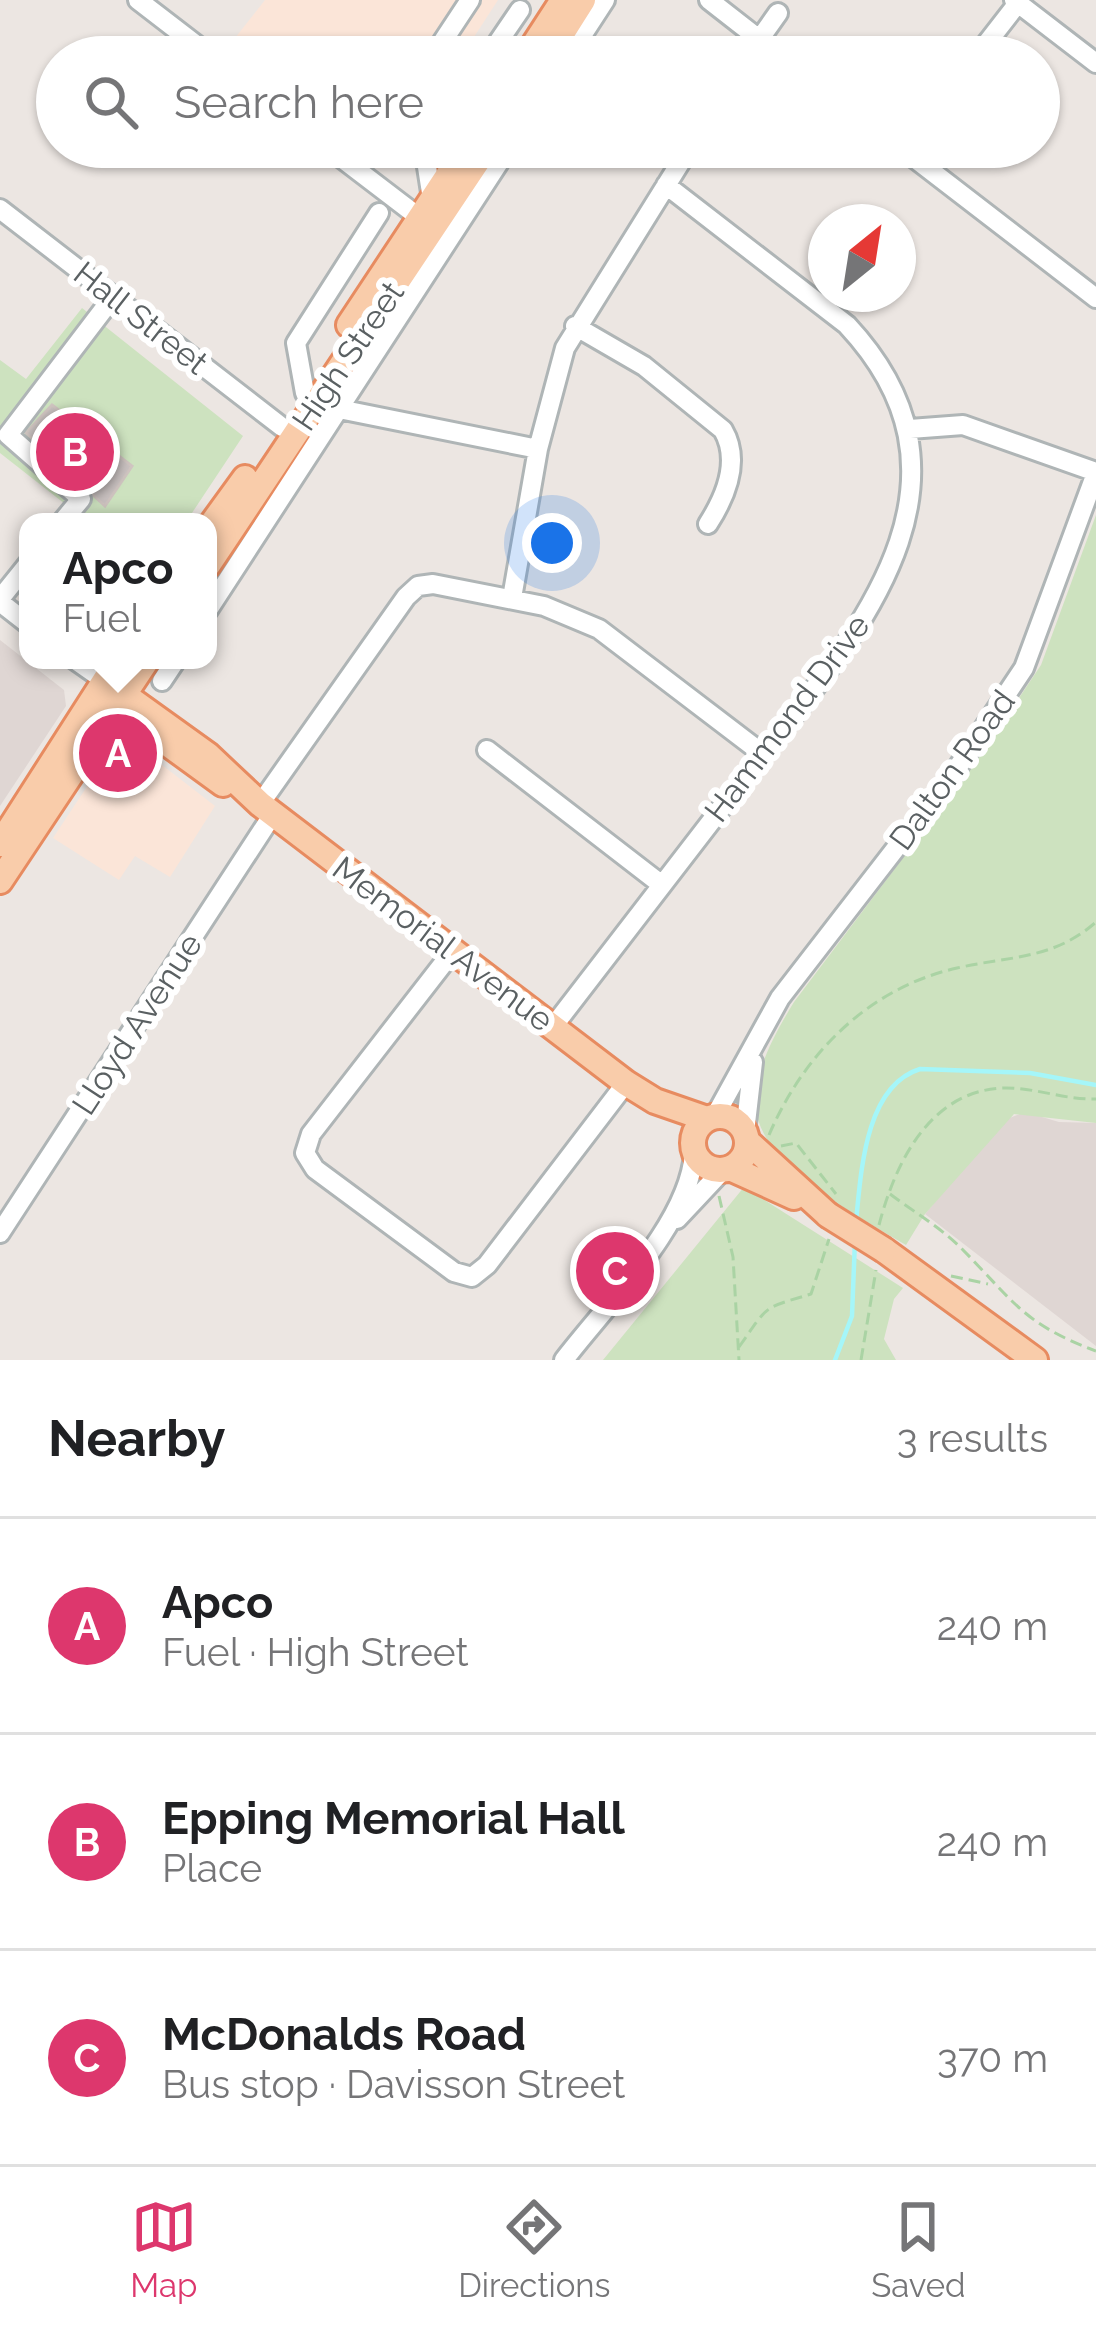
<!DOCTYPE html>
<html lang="en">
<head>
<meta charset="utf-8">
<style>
	:root { --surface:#fff; --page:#f2f2f2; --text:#202124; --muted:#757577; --line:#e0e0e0; --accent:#dd376d }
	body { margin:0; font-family:Raleway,sans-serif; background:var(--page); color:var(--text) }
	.compass { position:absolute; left:808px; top:204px; width:108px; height:108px; border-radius:50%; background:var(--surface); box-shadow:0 3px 9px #0004; rotate:30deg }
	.you { position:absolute; left:552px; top:543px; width:42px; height:42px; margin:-30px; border:9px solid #fff; border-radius:50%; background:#1a73e8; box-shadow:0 0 0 18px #1a73e833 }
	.badge { display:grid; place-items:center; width:78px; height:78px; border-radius:50%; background:var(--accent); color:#fff; font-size:39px; font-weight:700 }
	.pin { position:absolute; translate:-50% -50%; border:6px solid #fff; box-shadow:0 3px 12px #0006 }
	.popup { position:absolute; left:19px; top:513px; width:198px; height:156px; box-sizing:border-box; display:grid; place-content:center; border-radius:24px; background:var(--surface); filter:drop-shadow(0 3px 9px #0005); font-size:39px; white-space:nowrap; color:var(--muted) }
	.popup b { font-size:45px; color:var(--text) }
	.popup::after { content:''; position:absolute; left:50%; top:100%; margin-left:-24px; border:24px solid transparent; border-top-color:var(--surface) }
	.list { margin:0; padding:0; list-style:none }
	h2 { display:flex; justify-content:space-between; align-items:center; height:156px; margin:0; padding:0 48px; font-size:51px }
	h2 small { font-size:39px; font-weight:400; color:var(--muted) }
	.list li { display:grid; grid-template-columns:78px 1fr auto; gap:36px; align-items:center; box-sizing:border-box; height:216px; padding:0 48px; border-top:3px solid var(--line) }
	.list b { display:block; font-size:45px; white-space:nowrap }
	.list p { margin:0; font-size:39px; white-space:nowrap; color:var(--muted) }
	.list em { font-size:39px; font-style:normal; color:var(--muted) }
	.icon { flex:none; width:66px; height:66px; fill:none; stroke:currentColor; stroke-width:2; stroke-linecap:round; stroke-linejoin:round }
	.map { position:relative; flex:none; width:1096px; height:1360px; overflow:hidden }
	.search { position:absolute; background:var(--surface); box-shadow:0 3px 9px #0004; left:36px; right:36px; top:36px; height:132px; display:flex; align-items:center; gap:30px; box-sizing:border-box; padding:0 42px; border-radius:66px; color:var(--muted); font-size:45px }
	.sheet { height:804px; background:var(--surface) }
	nav { display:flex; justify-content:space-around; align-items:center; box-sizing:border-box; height:168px; border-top:3px solid var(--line); background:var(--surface); font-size:33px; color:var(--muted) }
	nav a { display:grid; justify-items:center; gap:6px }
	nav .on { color:var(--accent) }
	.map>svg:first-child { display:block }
	.commercial { fill:#fbe5d8 }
	.education { fill:#dfd6d3 }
	.green { fill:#cde2bf }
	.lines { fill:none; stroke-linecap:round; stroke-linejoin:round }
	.stream { stroke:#a5f6f9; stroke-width:4.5 }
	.building { fill:#cac2c1; stroke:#d0c5c1; stroke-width:3 }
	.minor-casing { stroke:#afb5b6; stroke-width:24 }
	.major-casing { stroke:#e78b60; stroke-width:30 }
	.path { stroke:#aad3a4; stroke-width:3; stroke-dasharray:12 6; stroke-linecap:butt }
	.minor { stroke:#fff; stroke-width:18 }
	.major { stroke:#f9ccaa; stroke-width:24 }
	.major-bridge-casing { stroke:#e78b60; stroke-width:30; stroke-linecap:butt }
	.major-bridge { stroke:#f9ccaa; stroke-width:24 }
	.labels { text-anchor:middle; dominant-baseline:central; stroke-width:12; stroke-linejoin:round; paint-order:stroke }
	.street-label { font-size:33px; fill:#5a6062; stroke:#fff }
</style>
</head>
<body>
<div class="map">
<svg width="1096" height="1360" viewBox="0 0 1096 1360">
	<rect width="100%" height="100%" fill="#ece6e2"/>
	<path class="commercial" d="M265,0H498L461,57H250L231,43Z
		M126,737L215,806L170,877L135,856L119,880L53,838L119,738Z"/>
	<path class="education" d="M0,640L64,690L66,706L0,806Z
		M1025,1112L1059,1122L1096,1123V1346L925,1214L1004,1120Z"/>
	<path class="green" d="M82,308L243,436L186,522H88L0,453V360L26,379Z
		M1096,515V1123L1014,1114L925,1214L906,1245C862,1218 760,1166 756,1108C753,1071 776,1032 794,1002L983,752L1041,665Z
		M744,1187L903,1288L894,1299L884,1339L896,1360H603Z"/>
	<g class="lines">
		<path class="stream" d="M856,1222C861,1172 865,1086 920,1069L1030,1073L1096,1085
			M835,1360L852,1316L855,1240"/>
	</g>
	<path class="building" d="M52,405L132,466L105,506L26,433Z"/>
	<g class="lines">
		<defs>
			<path id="minor" d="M138,0L212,57
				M709,0L782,57
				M1014,0L1096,63
				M452,57L439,47L470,0
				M488,57L520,10
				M568,57L605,0
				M747,57L778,13
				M976,57L1018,3
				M327,147L420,218
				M900,147L1096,298
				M425,154L432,199
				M0,209L282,427
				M575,326L644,366L723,430C741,461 726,496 708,524
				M305,393L296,343L379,213
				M339,409L538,449
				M910,429L963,425L1096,472
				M62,522L81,499L8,435L113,297
				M512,598L538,449L565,348L690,147
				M0,599L28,564
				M0,602L28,624
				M208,610L509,147
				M75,660L105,681
				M162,681L176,660
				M487,750L662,885
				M260,804L406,597L418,586L433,584L544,606L599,629L763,754
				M453,951L311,1134L305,1153L315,1169L454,1272L472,1277L487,1265L626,1083
				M552,1028C616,945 679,862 743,780C847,645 999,488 847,325L666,185
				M715,1116L780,998L954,773L1024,668L1096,473
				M745,1132L753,1062
				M677,1219L723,1170
				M0,1233L273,814
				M564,1360C606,1305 690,1222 694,1153"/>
			<path id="major" d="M526,57L563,0
				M547,57L583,0
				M349,325L449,174
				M208,529L245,478
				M208,565L487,147
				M105,681L208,755L260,804L626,1083L655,1101L707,1119
				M111,694L117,707L223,784
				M0,844L118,660
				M0,881L147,660
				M693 1143a27 27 0 1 1 54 0a27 27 0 1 1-54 0Z
				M747,1141L828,1215
				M730,1168L794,1197
				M884,1250L1035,1360"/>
		</defs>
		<use href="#minor" class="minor-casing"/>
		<use href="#major" class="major-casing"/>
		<path class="path" d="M769,1135C804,1053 869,988 957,968C1009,956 1053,960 1096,922
			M781,1146L796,1143L836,1194
			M890,1194C914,1212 943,1229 964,1251C1015,1303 1024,1324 1096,1351
			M719,1196L733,1257L739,1360
			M879,1225C895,1164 929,1091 1003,1088C1034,1087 1064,1100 1096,1099
			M951,1276L988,1284
			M739,1347C770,1303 762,1309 811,1294L829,1239
			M861,1360L876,1270"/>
		<use href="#minor" class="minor"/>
		<use href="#major" class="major"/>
		<defs>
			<path id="major-bridge" d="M828,1215L884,1250"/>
		</defs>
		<use href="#major-bridge" class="major-bridge-casing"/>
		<use href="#major-bridge" class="major-bridge"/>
	</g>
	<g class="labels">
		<g class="street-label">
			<text transform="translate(141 318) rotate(38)">Hall Street</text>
			<text transform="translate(348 356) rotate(-56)">High Street</text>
			<text transform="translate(787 718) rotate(-53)">Hammond Drive</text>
			<text transform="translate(952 770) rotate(-54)">Dalton Road</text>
			<text transform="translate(443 944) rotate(37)">Memorial Avenue</text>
			<text transform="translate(137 1024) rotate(-57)">Lloyd Avenue</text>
		</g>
	</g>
</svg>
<svg class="compass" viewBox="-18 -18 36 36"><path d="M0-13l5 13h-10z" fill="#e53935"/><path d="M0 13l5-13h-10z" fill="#757577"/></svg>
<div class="you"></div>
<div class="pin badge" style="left:118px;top:753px">A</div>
<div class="popup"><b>Apco</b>Fuel</div>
<div class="pin badge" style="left:75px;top:452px">B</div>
<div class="pin badge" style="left:615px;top:1271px">C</div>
<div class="search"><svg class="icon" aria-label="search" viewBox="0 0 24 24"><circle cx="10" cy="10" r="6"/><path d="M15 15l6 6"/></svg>Search here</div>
</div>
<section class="sheet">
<h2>Nearby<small>3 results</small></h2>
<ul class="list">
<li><span class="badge">A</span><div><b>Apco</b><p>Fuel · High Street</p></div><em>240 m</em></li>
<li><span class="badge">B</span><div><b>Epping Memorial Hall</b><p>Place</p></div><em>240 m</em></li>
<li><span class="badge">C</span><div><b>McDonalds Road</b><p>Bus stop · Davisson Street</p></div><em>370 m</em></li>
</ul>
</section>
<nav>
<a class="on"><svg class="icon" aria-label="map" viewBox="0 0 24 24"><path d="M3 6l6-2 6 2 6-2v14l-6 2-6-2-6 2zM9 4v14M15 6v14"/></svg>Map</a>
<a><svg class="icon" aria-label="directions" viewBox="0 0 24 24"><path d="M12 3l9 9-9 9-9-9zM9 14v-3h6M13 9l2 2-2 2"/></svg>Directions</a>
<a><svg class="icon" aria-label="saved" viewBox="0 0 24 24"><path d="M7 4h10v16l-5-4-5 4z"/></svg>Saved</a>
</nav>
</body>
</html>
